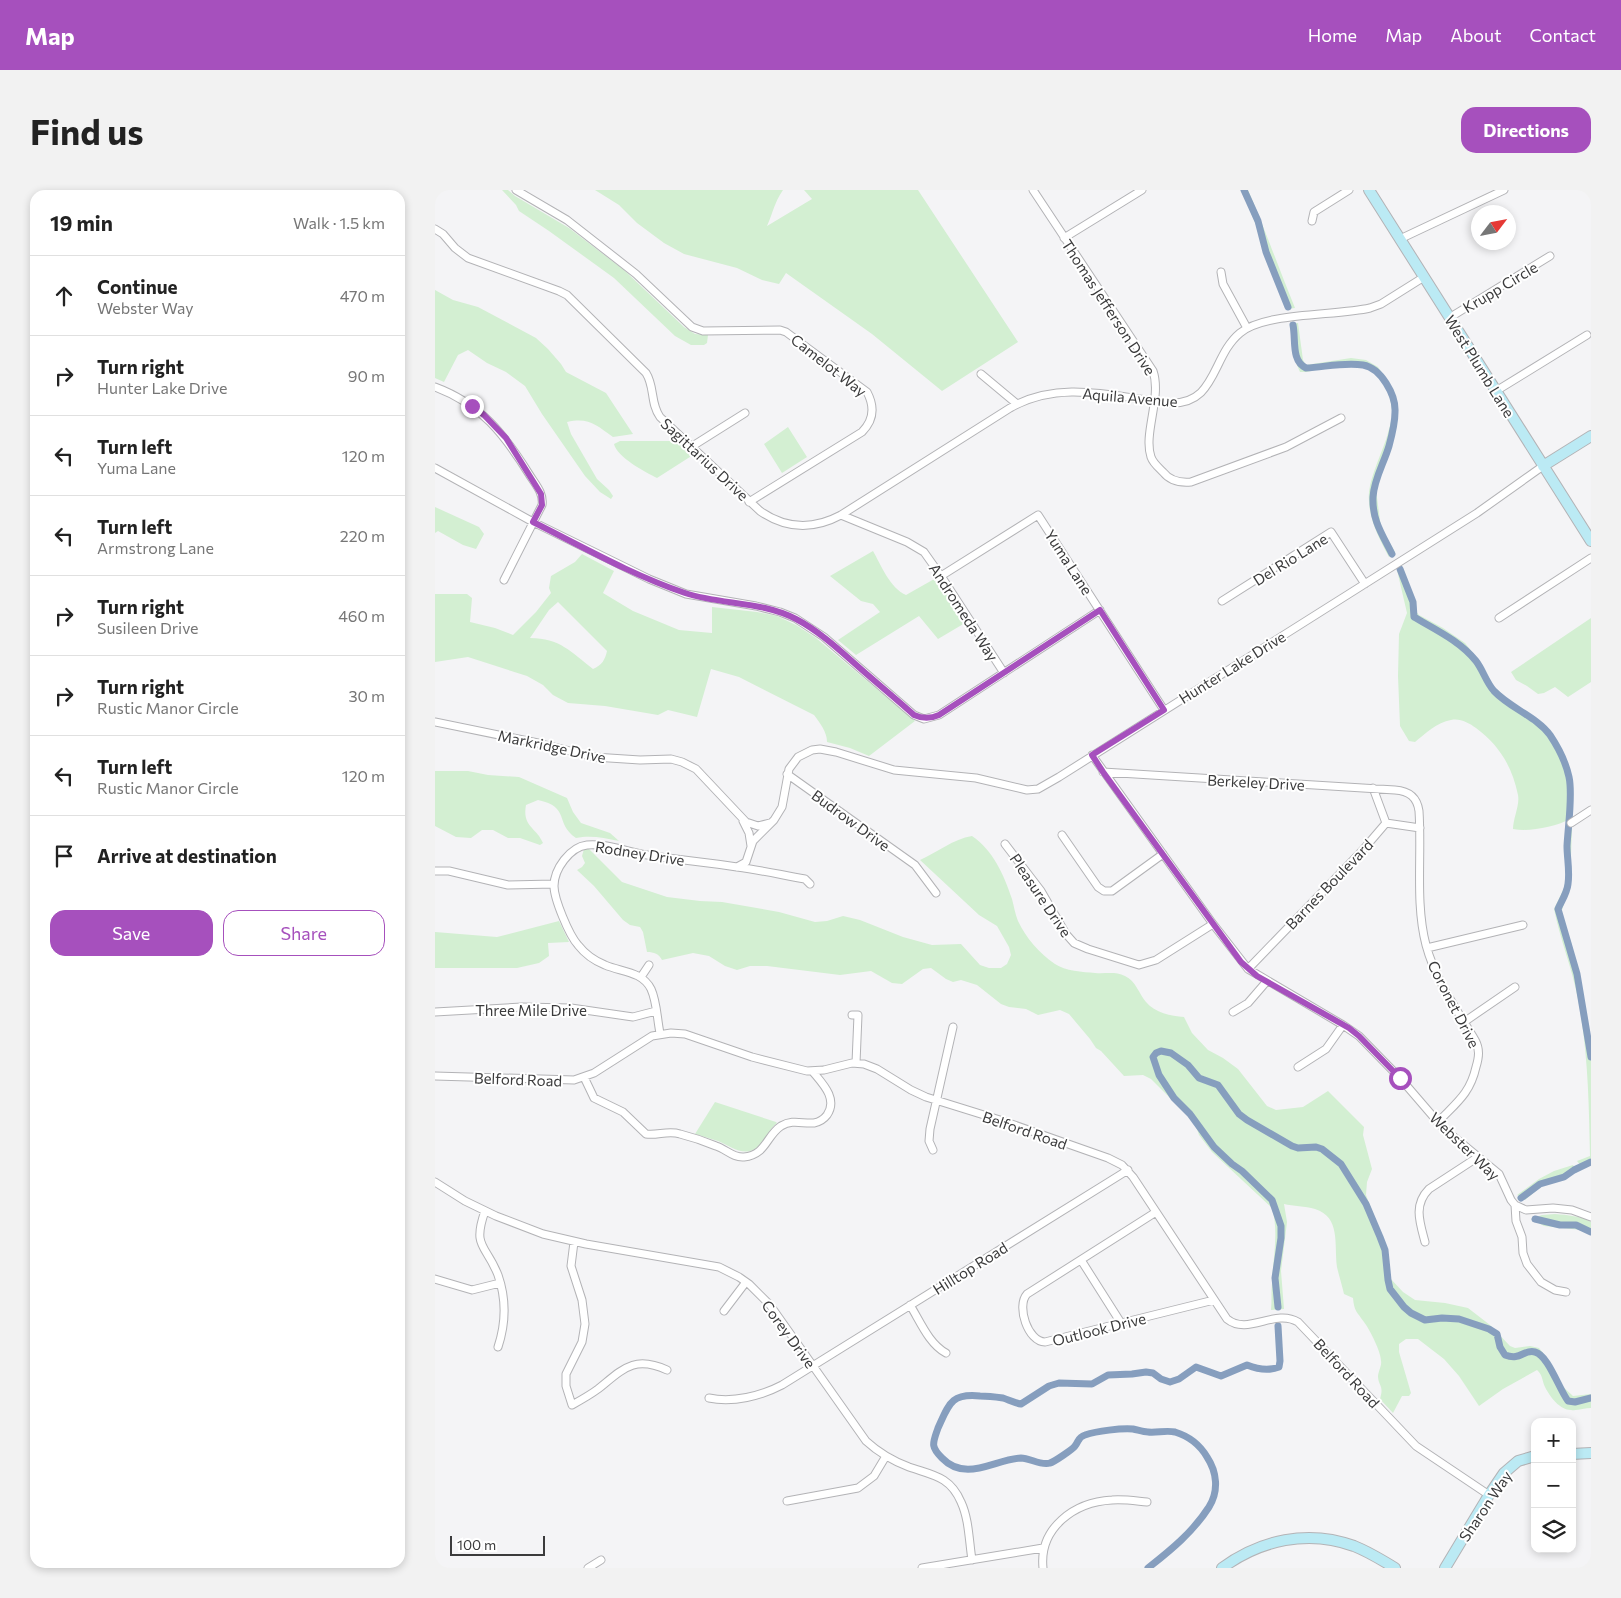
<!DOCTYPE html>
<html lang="en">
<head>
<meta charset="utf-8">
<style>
	:root { --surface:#fff; --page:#f2f2f2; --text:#222; --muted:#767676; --line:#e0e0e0; --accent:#a650bd }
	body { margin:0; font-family:Commissioner,sans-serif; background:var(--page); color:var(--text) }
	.controls { position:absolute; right:15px; bottom:15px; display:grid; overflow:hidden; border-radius:10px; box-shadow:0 2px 8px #0003 }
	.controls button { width:45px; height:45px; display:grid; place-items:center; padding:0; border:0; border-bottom:1px solid var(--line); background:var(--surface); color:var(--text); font:25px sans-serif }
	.compass { position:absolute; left:1036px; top:15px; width:45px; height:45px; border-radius:50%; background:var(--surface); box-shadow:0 2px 8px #0003; rotate:58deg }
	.scale { position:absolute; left:15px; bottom:12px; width:95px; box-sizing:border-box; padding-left:5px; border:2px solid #3b3b3c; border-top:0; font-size:14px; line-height:18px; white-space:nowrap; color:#3b3b3c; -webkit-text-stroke:4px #fff; paint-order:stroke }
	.stop { position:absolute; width:15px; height:15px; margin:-11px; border:4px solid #a650bd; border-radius:50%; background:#fff }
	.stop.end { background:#a650bd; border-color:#fff; box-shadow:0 1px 5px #0008 }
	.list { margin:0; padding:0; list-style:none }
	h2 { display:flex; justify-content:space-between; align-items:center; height:65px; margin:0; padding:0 20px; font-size:21px }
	h2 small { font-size:16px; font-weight:400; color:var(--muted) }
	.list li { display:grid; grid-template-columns:32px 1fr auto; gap:15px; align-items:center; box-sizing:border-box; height:80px; padding:0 20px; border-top:1px solid var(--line) }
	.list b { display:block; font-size:19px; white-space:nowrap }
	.list p { margin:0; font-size:16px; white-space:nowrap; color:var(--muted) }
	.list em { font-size:16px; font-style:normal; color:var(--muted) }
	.actions { display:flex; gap:10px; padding:15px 20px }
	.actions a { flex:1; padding:11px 0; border:1px solid var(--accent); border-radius:15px; text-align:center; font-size:18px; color:var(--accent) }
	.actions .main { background:var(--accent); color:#fff }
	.icon { flex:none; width:28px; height:28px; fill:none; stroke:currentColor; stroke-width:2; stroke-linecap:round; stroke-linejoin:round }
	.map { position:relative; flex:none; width:1156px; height:1378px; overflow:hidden; border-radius:15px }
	header { display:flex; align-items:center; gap:30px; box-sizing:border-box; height:70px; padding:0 25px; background:var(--accent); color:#fff }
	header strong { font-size:24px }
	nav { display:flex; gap:28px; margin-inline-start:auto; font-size:18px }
	.intro { display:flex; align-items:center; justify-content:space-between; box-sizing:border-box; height:120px; padding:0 30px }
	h1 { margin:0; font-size:35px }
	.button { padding:12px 22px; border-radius:15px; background:var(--accent); color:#fff; font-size:18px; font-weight:700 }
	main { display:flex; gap:30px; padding:0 30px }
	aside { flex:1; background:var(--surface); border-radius:15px; box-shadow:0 2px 8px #0003 }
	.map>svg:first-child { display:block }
	.green { fill:#d3efd2; fill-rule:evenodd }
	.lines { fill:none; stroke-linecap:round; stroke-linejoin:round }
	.canal { stroke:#869ebe; stroke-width:7 }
	.street-casing { stroke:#b3b3b6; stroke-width:9 }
	.secondary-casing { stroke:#b3b3b6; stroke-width:12 }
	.street { stroke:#fff; stroke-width:7 }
	.secondary { stroke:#bbeaf4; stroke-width:10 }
	.route { stroke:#a650bd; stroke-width:6 }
	.labels { text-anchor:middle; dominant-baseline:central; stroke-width:4; stroke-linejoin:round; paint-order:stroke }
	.street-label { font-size:15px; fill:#3b3b3c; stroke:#fff }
</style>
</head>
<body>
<header>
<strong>Map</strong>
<nav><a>Home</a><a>Map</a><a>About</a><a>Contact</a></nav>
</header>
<div class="intro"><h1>Find us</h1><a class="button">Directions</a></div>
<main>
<aside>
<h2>19 min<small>Walk · 1.5 km</small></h2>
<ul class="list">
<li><svg class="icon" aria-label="ahead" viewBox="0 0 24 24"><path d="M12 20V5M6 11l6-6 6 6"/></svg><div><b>Continue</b><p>Webster Way</p></div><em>470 m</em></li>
<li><svg class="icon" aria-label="right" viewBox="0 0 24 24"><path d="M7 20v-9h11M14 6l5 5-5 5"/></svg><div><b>Turn right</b><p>Hunter Lake Drive</p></div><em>90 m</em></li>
<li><svg class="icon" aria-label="left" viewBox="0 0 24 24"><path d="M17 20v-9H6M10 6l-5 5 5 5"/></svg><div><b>Turn left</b><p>Yuma Lane</p></div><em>120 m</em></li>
<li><svg class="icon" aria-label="left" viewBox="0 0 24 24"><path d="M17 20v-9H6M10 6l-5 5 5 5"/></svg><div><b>Turn left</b><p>Armstrong Lane</p></div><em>220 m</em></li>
<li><svg class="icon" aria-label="right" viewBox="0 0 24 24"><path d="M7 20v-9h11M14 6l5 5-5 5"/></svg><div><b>Turn right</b><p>Susileen Drive</p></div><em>460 m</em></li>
<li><svg class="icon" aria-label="right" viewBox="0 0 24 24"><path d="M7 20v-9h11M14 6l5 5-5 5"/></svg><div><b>Turn right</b><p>Rustic Manor Circle</p></div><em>30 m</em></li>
<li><svg class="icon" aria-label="left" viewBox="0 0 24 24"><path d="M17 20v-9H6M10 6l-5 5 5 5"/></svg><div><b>Turn left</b><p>Rustic Manor Circle</p></div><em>120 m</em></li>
<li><svg class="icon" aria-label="arrive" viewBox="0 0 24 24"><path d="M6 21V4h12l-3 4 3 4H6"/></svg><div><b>Arrive at destination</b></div></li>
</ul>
<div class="actions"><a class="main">Save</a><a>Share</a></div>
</aside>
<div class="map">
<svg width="1156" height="1378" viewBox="0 0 1156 1378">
	<rect width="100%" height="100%" fill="#f4f4f6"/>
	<path class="green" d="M67,0H73L80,6L134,38L189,80L249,137L260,144L273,145L272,153L269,155H256L240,146L179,88L114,41L84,21L81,15Z
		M160,0H348C339,13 338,23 332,36L377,9L369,0H483L583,152L507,201L437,144L351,83L344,94L327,90L302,78L249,64L229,53L202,33L184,15Z
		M806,0H813C830,39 844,79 860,118L852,119C835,80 825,39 806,0Z
		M0,100L18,110L43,117L101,148L113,159L126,174L131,182L171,203L198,244L178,247C161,235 154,227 132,232L136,244L162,289L174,300L178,306L176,309L165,302L150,286L107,224L90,196L71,182L52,173L33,160L23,165L9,192L0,188Z
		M863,133L868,170L871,175L916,168L931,170L943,177L954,193L961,208L962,227L959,248L941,300L946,338L960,362L954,367C943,347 932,325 934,302C936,284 948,261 953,243C954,238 957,231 957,225C958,207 946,180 927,176C909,172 888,179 871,182H865L859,168L855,134Z
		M353,237L372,267L347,283L329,254Z
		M185,251H242L258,265L222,288C210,282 182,267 179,254Z
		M0,317L44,337L49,344L41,359L28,355L3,341L0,343Z
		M438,361C446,375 455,398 471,405L501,388L530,433L503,449L484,426L421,465L403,450L445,422L438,414L426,411L395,386Z
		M147,364L179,381L168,403L198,421L244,440L277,443V417L322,422L342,426L361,435L381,448L480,531L434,566L415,558L392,552C392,542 385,533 379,525L304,487L276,479L262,527L233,520L223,525L170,516L133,513L118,505L108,495L92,486L33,467L0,472V404H32L37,408L35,432L60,438L78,445L101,422L116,403L114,398L116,386L140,372ZM123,412L172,461C170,470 167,475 158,479C136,462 125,448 95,448L114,420Z
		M967,377L979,419L984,425L1008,438L1030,453L1042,468L1059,497L1080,515L1106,532L1117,543L1131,572L1136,588L1135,629C1120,637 1095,642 1078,639C1078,628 1085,615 1083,605C1077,576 1064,555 1041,538C1034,533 1025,528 1016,530C1002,532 990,544 980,552L974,551L965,536L963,486L964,444L972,423L962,380Z
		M1156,428V492L1133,507L1120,497L1109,503L1103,504L1092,496L1081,490L1076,482Z
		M0,581H33L53,585L84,587L132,608L138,622L146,633L175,643L184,651C169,648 156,645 141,648C119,633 136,617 103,610L91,615C87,637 101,637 108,653L105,655L85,648H73L58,640H47L36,648L21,647L0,636Z
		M1137,638L1135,695L1127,720V726L1136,752L1143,781L1151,821L1156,864V974L1147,977L1142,971L1155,966C1154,913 1153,861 1143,809C1137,778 1125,749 1119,719L1129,698L1131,689L1130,641Z
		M537,646C558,660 569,685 577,709C579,716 580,724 583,731C591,748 604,763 620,774C630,781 648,782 660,783C671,784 680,781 690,786C701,791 704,804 711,812C720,823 736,826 749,827L757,843L773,860L788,868L803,879L832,916L841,920L868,917L893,901L929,937L928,945L937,979L932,992L931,1005L952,1059L955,1088L968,1102L980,1110L1010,1113L1033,1118L1055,1135L1075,1156L1080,1158L1095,1156L1104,1158L1112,1168L1124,1193L1138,1206L1156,1204V1218C1150,1218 1142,1221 1136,1220C1125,1220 1115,1207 1110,1197C1107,1191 1108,1185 1102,1180L1068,1199L1044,1216L1024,1186L1009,1169L983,1149H971L964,1154V1162L976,1203L974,1206H967L958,1223L945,1209C949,1195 944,1197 943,1187C943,1181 947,1176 946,1171C946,1162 935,1140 929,1132C922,1122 919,1121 918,1108L909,1104C907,1095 904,1086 902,1077C899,1055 906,1027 880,1019C870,1016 858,1016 849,1014L852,1032L846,1081L849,1119L836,1120C837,1111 836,1102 837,1093C838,1067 844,1043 837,1018L777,962L764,945L761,936L751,924L716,889L708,885L689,886L666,861L661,858L655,849L634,824L625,820L603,825L591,819L574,817L566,814L542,795L526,790L518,792L511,789L496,778L488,779L467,794L457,793L436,781L405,785L332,776H315L302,780L290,776L274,766L258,763L227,770C224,764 219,762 212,762L208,742L205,737L195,735L188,730L159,696L142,680L147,677L150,673L147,666L149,659L153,658L187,692L232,707L265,711L287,712L344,722L380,732L392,731L408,726L425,730L468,747L497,755L526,754L545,775L554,778H566L572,774L576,765L574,757L562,736L544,725L485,670C503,662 518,649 537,646Z
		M124,731L134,752L113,753L114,766L104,773L82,778H0V742L62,747Z
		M280,912L341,932L342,933C334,939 332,948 325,955C311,969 297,957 283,951C275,949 268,946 260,944Z
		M1138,975L1142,982L1108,995L1090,1010L1082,1005L1104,989L1119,981Z
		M1120,1024C1133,1025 1145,1026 1156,1032V1045L1146,1040L1109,1036L1096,1029L1107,1025Z"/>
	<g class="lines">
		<path class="canal" d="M809,0L823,31L831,62L853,117
			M858,135C861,150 856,171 871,178C890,177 909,172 928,175C946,178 961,205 960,222C960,233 957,245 954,256C949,273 939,289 938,307C937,330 947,344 957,364
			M965,379L978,412L979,427C1001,440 1025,451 1041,471C1048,480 1051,492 1059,501C1075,518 1102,527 1115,545C1123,557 1131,573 1134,587C1138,605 1133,636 1132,656C1132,668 1135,681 1133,694C1132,703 1127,710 1123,719L1142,784L1156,867
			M1086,1008L1105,994L1129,987L1139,980L1156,972
			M1100,1029L1125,1035H1141L1156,1042
			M843,1117L840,1088L846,1048V1036L837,1010L807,981L797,974L779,957L755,924L739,908L724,885L718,867L721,863L726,861L736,863L753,875L764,888L783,895L804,924L812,930L857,956L863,958L881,957L887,959L906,974L931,1014L945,1047L950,1060L953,1090L955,1099L969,1117L976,1123L990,1130L1007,1128L1024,1129L1054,1139L1062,1144L1065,1157L1070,1165C1086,1171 1088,1159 1100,1162C1113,1165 1124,1199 1133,1211L1140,1212L1156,1208
			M713,1378C736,1360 758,1342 774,1317C784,1301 782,1282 772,1267C765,1255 753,1246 740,1242C731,1240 722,1243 713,1242C708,1242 703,1240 698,1239C686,1238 662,1241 650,1245C643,1247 644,1251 640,1256C638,1259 619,1272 615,1273C606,1276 595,1268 586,1268C560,1269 531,1293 507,1268C495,1256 498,1253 503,1238C514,1214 516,1203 545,1206C553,1206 561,1207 568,1208C574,1210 580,1213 586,1214L614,1196L624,1193L657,1194L673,1185L697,1184L711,1182L718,1183L726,1189L735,1192L744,1189L761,1177L786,1186L812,1175C822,1179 834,1181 844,1177L845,1171L843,1136"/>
		<defs>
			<path id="street" d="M81,0L132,30L201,84L257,137L268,141L345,140L351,142L432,202C440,217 439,230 427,242L314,312
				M598,0L718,181C727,207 708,244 716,267C718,273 723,277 728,282C735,291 745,293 756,292L851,257L906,228
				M877,31L879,22L914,0
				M0,39L8,44L20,58L33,68L124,101L132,105L211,183C220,197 215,213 225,227L325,321C351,339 378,340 406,325L575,218C625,189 680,207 734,213C782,215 776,167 805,143C830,122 901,126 935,118L946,114L989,87
				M629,48L707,0
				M965,49L1069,0
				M786,82L788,94L812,138
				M1014,128L1115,66
				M546,184L582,214
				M0,197C46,214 69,244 94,284C100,294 109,303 107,315L69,390
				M1061,201L1152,145
				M256,257L310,223
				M0,278L98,332L214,389L251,404L321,416L345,422L360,428L389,447L479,525L489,529L504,525L665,420
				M406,325L472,352L489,362L506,386L569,483
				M506,386L603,325L729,520
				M787,411L896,342L930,394
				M1064,428L1156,368
				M0,532L103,553L159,567L205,570L236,569L247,572L261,579L311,632L323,636L335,633
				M657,565L778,734L813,779L908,835L924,846L965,888L1008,938L1064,984L1076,1010L1080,1015L1091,1020L1118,1018L1137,1020L1156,1027
				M668,582L960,600C974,601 982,607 984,621C987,665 980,713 991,755C1000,789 1022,820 1040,850C1045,859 1044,867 1041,877C1035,904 1021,913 1003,932
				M352,584L480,675L501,703
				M938,598L951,633
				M308,631L314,643L316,656
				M1136,633L1156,620
				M627,645L663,697L669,701H677L728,664
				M570,654L606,701L631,744L639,753L653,759L704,775L721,770L778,734
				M302,677L311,672L318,651L339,630L347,617L354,579L363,567L377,560L385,559L401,562L459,580L541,588L592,600L603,599L624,587L1042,323L1108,276
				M0,681H14L73,695L119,694
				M992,758L1088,735
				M813,779L927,661L951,633L985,638
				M206,787L214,775
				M0,822L87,817L136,818L198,827L221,821
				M798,822L813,813L832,791
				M417,825H423L421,873
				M1029,832L1080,797
				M225,843C222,829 222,812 216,799C207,781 186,782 170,775C160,771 150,764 143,755C134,745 119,709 119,696C119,679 135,657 152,655C171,653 193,662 212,665C242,670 272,672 302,677C325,680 347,685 370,689L375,694
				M863,877L891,859L908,835
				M0,886L139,890L159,883L217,846L236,843L250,844L317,867L372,881L389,880L417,873L429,874L442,879L476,900L491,907L565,930L673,968L687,975L698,987L792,1129C813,1146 840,1118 863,1132L981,1256L1054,1305
				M149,887L159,908L188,922L211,944C222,946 233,940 245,944C257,947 269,951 281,956C291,959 298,968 309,967C331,965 331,946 346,936C358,929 367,934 379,933C384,932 389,929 392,925C403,909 388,894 378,882
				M498,960L494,951L495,939L518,837
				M0,992L30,1011L61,1026L108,1044L151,1054L284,1077L304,1087L314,1094L335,1115L431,1251C443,1262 458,1271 474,1277C497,1285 515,1286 526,1312C534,1329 534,1351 537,1370
				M1080,1015L1081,1031L1087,1047L1088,1063L1092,1074L1106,1092L1120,1100L1131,1102
				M50,1021C37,1058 51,1054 63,1085C71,1108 71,1133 63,1157
				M721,1022L592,1104C581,1116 593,1152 610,1152L779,1110
				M139,1052L136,1076L147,1110L150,1134L147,1152L131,1184V1196L137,1215C146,1210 155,1205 163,1199C188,1179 199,1165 232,1180
				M990,1052C985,1033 978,1015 994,999L1043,967
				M646,1070L686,1133
				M0,1089L37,1100L65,1093
				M475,1115C485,1131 494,1154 511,1163
				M289,1121L311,1092
				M274,1208C298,1213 326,1206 347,1195L693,980
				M352,1311L423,1298L439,1286L451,1266
				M153,1378L166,1370
				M487,1378L608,1358
				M608,1378C604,1338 639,1312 677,1310C689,1309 701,1311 712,1312"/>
			<path id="secondary" d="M934,0L1156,351
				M1108,276L1156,246
				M1137,1264L1156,1263
				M787,1378C825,1350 873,1339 919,1356C934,1362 947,1370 960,1378
				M1010,1378L1054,1305L1069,1283L1083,1271L1100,1266"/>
		</defs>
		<use href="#street" class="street-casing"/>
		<use href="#secondary" class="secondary-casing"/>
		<use href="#street" class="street"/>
		<use href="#secondary" class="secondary"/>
	</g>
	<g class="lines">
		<path class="route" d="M37,216L49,225L71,248L106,304L107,315L98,332C148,357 197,385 250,403C286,415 327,411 361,429C382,440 400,456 418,472C438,490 459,507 479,525C488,529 495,529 504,525L665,420L729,520L657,565L668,582L806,772L822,786L914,838L924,846L965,888"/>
	</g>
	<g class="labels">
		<g class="street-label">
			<text transform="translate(1065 97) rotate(-31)">Krupp Circle</text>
			<text transform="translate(674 117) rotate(57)">Thomas Jefferson Drive</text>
			<text transform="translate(394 175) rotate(38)">Camelot Way</text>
			<text transform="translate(1045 176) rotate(58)">West Plumb Lane</text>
			<text transform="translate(695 207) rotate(5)">Aquila Avenue</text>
			<text transform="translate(270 269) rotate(43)">Sagittarius Drive</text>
			<text transform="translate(855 369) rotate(-32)">Del Rio Lane</text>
			<text transform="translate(634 372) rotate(57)">Yuma Lane</text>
			<text transform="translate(529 422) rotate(57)">Andromeda Way</text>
			<text transform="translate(797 477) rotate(-32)">Hunter Lake Drive</text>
			<text transform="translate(117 556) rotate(12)">Markridge Drive</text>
			<text transform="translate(821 592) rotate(3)">Berkeley Drive</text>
			<text transform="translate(416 630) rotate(36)">Budrow Drive</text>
			<text transform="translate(205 663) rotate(9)">Rodney Drive</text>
			<text transform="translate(894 694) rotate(-46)">Barnes Boulevard</text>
			<text transform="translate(606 705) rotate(56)">Pleasure Drive</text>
			<text transform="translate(1019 814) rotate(63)">Coronet Drive</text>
			<text x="96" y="820">Three Mile Drive</text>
			<text transform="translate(83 889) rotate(2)">Belford Road</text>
			<text transform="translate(590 940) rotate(19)">Belford Road</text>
			<text transform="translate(1030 956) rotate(44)">Webster Way</text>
			<text transform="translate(535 1078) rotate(-32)">Hilltop Road</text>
			<text transform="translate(664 1139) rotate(-14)">Outlook Drive</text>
			<text transform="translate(354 1144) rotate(54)">Corey Drive</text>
			<text transform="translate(912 1183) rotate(47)">Belford Road</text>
			<text transform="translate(1050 1316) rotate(-56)">Sharon Way</text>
		</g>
	</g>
</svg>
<div class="controls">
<button>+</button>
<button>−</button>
<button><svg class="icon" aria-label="layers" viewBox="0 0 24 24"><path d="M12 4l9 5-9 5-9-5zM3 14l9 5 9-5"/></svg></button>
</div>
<svg class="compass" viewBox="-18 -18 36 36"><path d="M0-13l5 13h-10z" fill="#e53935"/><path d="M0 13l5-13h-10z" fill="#767676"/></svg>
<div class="scale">100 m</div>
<div class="stop" style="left:965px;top:888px"></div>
<div class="stop end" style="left:37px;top:216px"></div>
</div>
</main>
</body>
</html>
